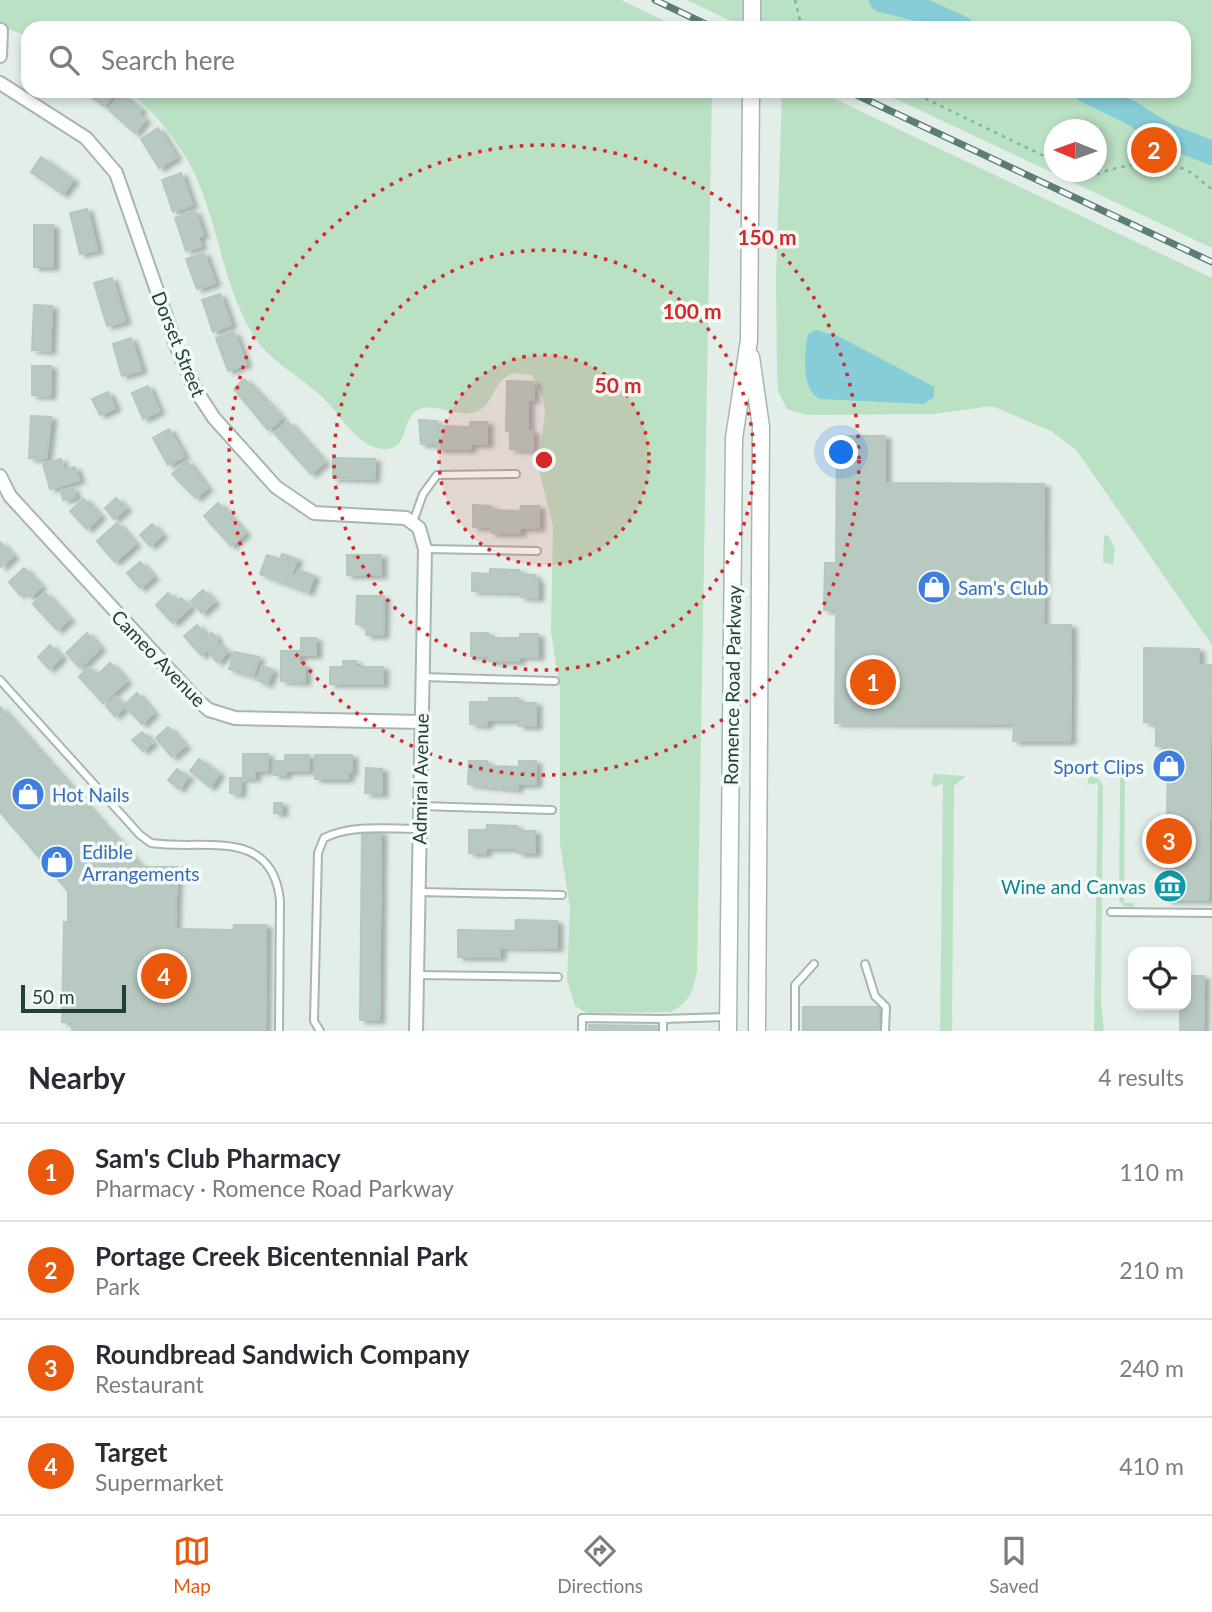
<!DOCTYPE html>
<html lang="en">
<head>
<meta charset="utf-8">
<style>
	:root { --surface:#fff; --page:#f2f2f3; --text:#2b2b33; --muted:#7c7c81; --line:#e1e1e2; --accent:#ea580c }
	body { margin:0; font-family:Lato,sans-serif; background:var(--page); color:var(--text) }
	.controls { position:absolute; right:21px; bottom:21px; display:grid; overflow:hidden; border-radius:14px; box-shadow:0 4px 10px #0003 }
	.controls button { width:63px; height:63px; display:grid; place-items:center; padding:0; border:0; border-bottom:2px solid var(--line); background:var(--surface); color:var(--text); font:35px sans-serif }
	.compass { position:absolute; left:1044px; top:119px; width:63px; height:63px; border-radius:50%; background:var(--surface); box-shadow:0 4px 10px #0003; rotate:271deg }
	.scale { position:absolute; left:21px; bottom:18px; width:105px; box-sizing:border-box; padding-left:7px; border:4px solid #214137; border-top:0; font-size:19px; line-height:24px; white-space:nowrap; color:#214137; -webkit-text-stroke:5px #f4faf7; paint-order:stroke }
	.you { position:absolute; left:842px; top:453px; width:24px; height:24px; margin:-18px; border:5px solid #fff; border-radius:50%; background:#1a73e8; box-shadow:0 0 0 10px #1a73e833 }
	.badge { display:grid; place-items:center; width:46px; height:46px; border-radius:50%; background:var(--accent); color:#fff; font-size:23px; font-weight:700 }
	.pin { position:absolute; translate:-50% -50%; border:4px solid #fff; box-shadow:0 2px 7px #0006 }
	.list { margin:0; padding:0; list-style:none }
	h2 { display:flex; justify-content:space-between; align-items:center; height:91px; margin:0; padding:0 28px; font-size:30px }
	h2 small { font-size:23px; font-weight:400; color:var(--muted) }
	.list li { display:grid; grid-template-columns:46px 1fr auto; gap:21px; align-items:center; box-sizing:border-box; height:98px; padding:0 28px; border-top:2px solid var(--line) }
	.list b { display:block; font-size:26px; white-space:nowrap }
	.list p { margin:0; font-size:23px; white-space:nowrap; color:var(--muted) }
	.list em { font-size:23px; font-style:normal; color:var(--muted) }
	.icon { flex:none; width:38px; height:38px; fill:none; stroke:currentColor; stroke-width:2; stroke-linecap:round; stroke-linejoin:round }
	.map { position:relative; flex:none; width:1212px; height:1031px; overflow:hidden }
	.search { position:absolute; background:var(--surface); box-shadow:0 4px 10px #0003; left:21px; right:21px; top:21px; height:77px; display:flex; align-items:center; gap:18px; box-sizing:border-box; padding:0 24px; border-radius:21px; color:var(--muted); font-size:26px }
	.sheet { height:483px; background:var(--surface) }
	nav { display:flex; justify-content:space-around; align-items:center; box-sizing:border-box; height:98px; border-top:2px solid var(--line); background:var(--surface); font-size:19px; color:var(--muted) }
	nav a { display:grid; justify-items:center; gap:4px }
	nav .on { color:var(--accent) }
	.map>svg:first-child { display:block }
	.green { fill:#bbe1c4; fill-rule:evenodd }
	.water { fill:#87cdd7 }
	.lines { fill:none; stroke-linecap:round; stroke-linejoin:round }
	.river { stroke:#87cdd7; stroke-width:24 }
	.building { fill:#b8c9c2; stroke:#b5c8c0; stroke-width:2; filter:url(#shadow) }
	.service-casing { stroke:#a5b7b0; stroke-width:10 }
	.minor-casing { stroke:#a5b7b0; stroke-width:16 }
	.tertiary-casing { stroke:#a5b7b0; stroke-width:19 }
	.path { stroke:#81b4a2; stroke-width:2.5; stroke-dasharray:3.5 5; stroke-linecap:butt }
	.service { stroke:#fff; stroke-width:6 }
	.minor { stroke:#fff; stroke-width:12 }
	.tertiary { stroke:#fff; stroke-width:16 }
	.rail-casing { stroke:#5c7d73; stroke-width:7 }
	.rail { stroke:#f4faf7; stroke-width:4.5; stroke-dasharray:13; stroke-linecap:butt }
	.ring { fill:none; stroke:#d62828; stroke-width:3.5; stroke-dasharray:3.5 7 }
	.labels { text-anchor:middle; dominant-baseline:central; stroke-width:7; stroke-linejoin:round; paint-order:stroke }
	.street-label { font-size:19px; fill:#214137; stroke:#f4faf7 }
	.shop-label { font-size:19px; fill:#366cbe; stroke:#f4faf7; text-anchor:start }
	.culture-label { font-size:19px; fill:#0d838f; stroke:#f4faf7; text-anchor:end }
	.centre { fill:#d62828; stroke:#f4faf7; stroke-width:3.5 }
	.ring-label { font-size:21px; text-anchor:middle; font-weight:bold; fill:#d62828; stroke:#f4faf7; stroke-width:7; stroke-linejoin:round; paint-order:stroke }
</style>
</head>
<body>
<div class="map">
<svg width="1212" height="1031" viewBox="0 0 1212 1031">
	<defs>
		<filter id="shadow"><feDropShadow dx="5.5" dy="3" stdDeviation="2" flood-color="#0004"/></filter>
	</defs>
	<rect width="100%" height="100%" fill="#e3eee9"/>
	<path class="green" d="M0,0H621L679,28H28V37L0,25Z
		M687,0H1212V248L879,91H1184V28H745ZM1054,130H1096V172H1054Z
		M128,91H712L697,970C694,990 689,1003 671,1012L587,1013L575,1006L567,980L570,908L560,844V690L551,632L553,526L538,466L545,414L543,397L532,375L513,373C492,382 494,403 478,411C459,420 433,400 416,411C401,421 409,449 385,449C361,449 343,420 329,404C307,379 272,365 254,336C227,293 221,244 204,197C190,155 162,118 128,91Z
		M782,91H818L1212,278V645L1077,451L1051,431L992,406L933,414L806,415L787,409L778,391L777,374L776,276Z
		M1108,535L1115,548L1113,565L1103,562L1104,536Z
		M1135,772V775L1125,776L1124,903H1134V907L1124,906L1119,900L1120,779L1125,773Z
		M934,774L966,776L954,786L952,1031H940L943,783L935,787L931,784Z
		M1089,775L1098,777L1103,786L1101,1003L1104,1031H1094L1098,783L1087,785Z"/>
	<path class="water" d="M816,330L838,336L925,382L934,387V397L924,404L820,399C801,390 804,353 808,334Z"/>
	<g class="lines">
		<path class="river" d="M881,0L922,10L962,28
			M1086,91L1130,112L1166,135L1212,153"/>
	</g>
	<path class="building" d="M84,91H109L113,94L104,106Z
		M121,94L141,109L138,114L145,120L135,133L109,110Z
		M158,128L176,157L159,168L141,139Z
		M41,157L73,180L63,194L31,172Z
		M181,173L192,205L173,212L162,180Z
		M87,209L97,250L80,254L70,213Z
		M195,211L203,235L198,237L201,246L186,251L175,218Z
		M34,225H53V267H34Z
		M204,253L215,283L197,289L186,259Z
		M112,278L125,321L107,326L94,283Z
		M220,294L231,325L213,332L202,300Z
		M34,305L52,306L50,351L32,350Z
		M234,332L246,364L228,371L216,338Z
		M131,338L141,370L122,376L113,344Z
		M32,366H51L50,396L32,395Z
		M244,379L282,418L268,430L234,389Z
		M507,381L534,382L533,400L528,399V431H533V450L510,449V431H506Z
		M148,386L159,411L143,419L132,393Z
		M108,392L115,408L100,415L92,399Z
		M31,416L51,417L46,459L29,458Z
		M419,420L437,421V426L470,427V422H487V444H471L470,449H438V444H421Z
		M288,422L324,462L311,474L275,434Z
		M169,429L184,456L168,465L153,438Z
		M837,436H885V483L1044,484L1043,625H1071L1070,741H1013L1014,724L835,723L836,610H824L825,563H836Z
		M333,458L375,459L374,479L333,478Z
		M61,459L64,470L75,467L79,480L50,489L43,464Z
		M187,461L207,488L196,498L172,474Z
		M73,488L75,497L63,500L61,491Z
		M116,498L126,508L114,519L105,508Z
		M84,499L100,516L87,529L70,511Z
		M218,503L245,533L231,546L204,516Z
		M473,505L490,506V510L520,511L521,506H539V528H520V533H491V527H473Z
		M117,523L135,544L115,562L97,541Z
		M152,524L162,535L150,546L140,535Z
		M0,542L13,556L1,567L0,566Z
		M282,554L297,559L291,575L296,576L298,570L314,576L308,592L260,574L267,555L280,559Z
		M347,555H381V575H347Z
		M140,562L153,577L140,588L127,573Z
		M24,568L41,587L30,597L24,591L20,595L9,582Z
		M490,569L519,570V574L535,575V580H538V598L520,597V592L472,591V573L490,574Z
		M203,590L214,602L202,613L191,601Z
		M45,593L69,619L57,630L33,604Z
		M168,593L176,602L181,598L190,607L173,623L156,605Z
		M357,596H384L383,635H366L367,625L356,624Z
		M197,625L207,637L212,633L217,639L215,641L228,652L217,662L207,650L201,655L184,636Z
		M87,633L100,648L80,668L66,653Z
		M471,633H488V638H520V634H538V657L519,656V661H489V656H471Z
		M301,638H316V655H301Z
		M50,645L61,657L49,669L38,657Z
		M1144,648L1199,649V665H1211L1208,900H1166L1168,746H1156V723L1144,722Z
		M281,651H299V665H305V682L281,681Z
		M234,652L259,657L253,676L229,669Z
		M343,661H356V667H383V684H330V667H343Z
		M110,663L126,681L103,703L79,677L88,667L96,676Z
		M263,666L273,670L267,684L257,680Z
		M137,693L153,713L142,724L124,705Z
		M115,697L124,707L115,716L106,706Z
		M489,698H518V703H536V726H519V720H487V725L470,724V702H488Z
		M0,707L141,867H177L175,929L72,928V922H68V891L0,812Z
		M168,727L185,746L172,757L156,738Z
		M142,732L152,743L143,751L132,740Z
		M243,754H268L267,771H255V778H243Z
		M285,755H309V771H286V775H274V761H285Z
		M315,755H352V772H348V779H315Z
		M199,759L219,774L210,787L190,771Z
		M469,761H487V766L519,767V761H536V784H518L517,789L468,784Z
		M366,768L382,769V794L365,793Z
		M177,769L188,777L179,789L168,780Z
		M230,778H241L240,794L230,793Z
		M274,803H282V813H274Z
		M487,825L517,826V831H535V853H518V848H486V853H469V830H487Z
		M362,832H381L379,1020H360Z
		M516,920L557,921V948L500,947V957H458V930L515,931Z
		M64,922H72V928L175,929L233,930L234,925H266L265,1031H72V1022H62Z
		M1186,976H1204L1203,1031H1180V1005H1186Z
		M803,1007H879V1031H803Z
		M589,1025L656,1026V1031H589Z"/>
	<g class="lines">
		<defs>
			<path id="service" d="M413,522L423,494L437,475L516,474
				M425,549L537,551
				M422,677L555,681
				M0,680L140,835L151,843C203,851 272,826 280,900L279,1031
				M420,806L552,810
				M419,892L562,895
				M1111,912L1212,913
				M865,964L875,996L886,1007L885,1031
				M417,975L558,977
				M320,1031L314,1021L318,853L324,838C353,824 388,829 419,829
				M582,1031V1018L663,1019
				M663,1031V1019L726,1017
				M795,1031V985L814,964"/>
			<path id="minor" d="M0,56L1,30
				M0,83L86,138L116,173L176,345L195,389L214,418L276,487L314,513L406,518L419,528L425,549L416,1031
				M0,476L10,496L196,699L209,710L235,718L421,722"/>
			<path id="tertiary" d="M752,28V0
				M751,357L761,427L757,1031
				M728,1031L734,438L749,340L751,91"/>
		</defs>
		<use href="#service" class="service-casing"/>
		<use href="#minor" class="minor-casing"/>
		<use href="#tertiary" class="tertiary-casing"/>
		<path class="path" d="M795,0L802,28
			M910,91L1054,161
			M1081,172L1094,176C1116,164 1167,158 1190,172C1198,176 1203,184 1212,189"/>
		<use href="#service" class="service"/>
		<use href="#minor" class="minor"/>
		<use href="#tertiary" class="tertiary"/>
		<defs>
			<path id="rail" d="M655,0L714,28
				M848,91L1212,262"/>
		</defs>
		<use href="#rail" class="rail-casing"/>
		<use href="#rail" class="rail"/>
	</g>
	<circle cx="544" cy="460" r="105" fill="#d62828" fill-opacity=".12"/>
	<g class="ring">
		<circle cx="544" cy="460" r="105"/>
		<circle cx="544" cy="460" r="210"/>
		<circle cx="544" cy="460" r="315"/>
	</g>
	<defs>
		<symbol id="shop-disc" viewBox="-11 -11 22 22"><circle r="9.5" fill="#3f7fe0" stroke="#f4faf7"/><path d="M-5-2.5h2.3a2.7 3.5 0 0 1 5.4 0H5L5.5 6h-11ZM-1.5-2.5h3a1.5 2.3 0 0 0-3 0Z" fill="#fff"/></symbol>
		<symbol id="museum-disc" viewBox="-11 -11 22 22"><circle r="9.5" fill="#0f9aa8" stroke="#f4faf7"/><path d="M0-6L6-3V-2H-6V-3ZM-5-1h2V3h-2ZM-1-1h2V3h-2ZM3-1h2V3H3ZM-6 4H6V6H-6Z" fill="#fff"/></symbol>
	</defs>
	<g fill-rule="evenodd">
		<use href="#shop-disc" x="915" y="568" width="38" height="38"/>
		<use href="#shop-disc" x="1150" y="747" width="38" height="38"/>
		<use href="#shop-disc" x="9" y="775" width="38" height="38"/>
		<use href="#shop-disc" x="38" y="843" width="38" height="38"/>
		<use href="#museum-disc" x="1151" y="867" width="38" height="38"/>
	</g>
	<g class="labels">
		<g class="street-label">
			<text transform="translate(179 344) rotate(68)">Dorset Street</text>
			<text transform="translate(159 658) rotate(46)">Cameo Avenue</text>
			<text transform="translate(732 685) rotate(-89)">Romence Road Parkway</text>
			<text transform="translate(420 779) rotate(-89)">Admiral Avenue</text>
		</g>
		<g class="shop-label">
			<text x="958" y="587">Sam's Club</text>
			<text x="1144" y="766" text-anchor="end">Sport Clips</text>
			<text x="52" y="794">Hot Nails</text>
			<text x="82" y="851">Edible<tspan x="82" dy="22">Arrangements</tspan></text>
		</g>
		<g class="culture-label">
			<text x="1146" y="886">Wine and Canvas</text>
		</g>
	</g>
	<circle cx="544" cy="460" r="10" class="centre"/>
	<g class="ring-label">
		<text x="767" y="245">150 m</text>
		<text x="692" y="319">100 m</text>
		<text x="618" y="393">50 m</text>
	</g>
</svg>
<div class="controls">
<button><svg class="icon" aria-label="locate" viewBox="0 0 24 24"><circle cx="12" cy="12" r="6"/><path d="M12 2v4M12 18v4M2 12h4M18 12h4"/></svg></button>
</div>
<svg class="compass" viewBox="-18 -18 36 36"><path d="M0-13l5 13h-10z" fill="#e53935"/><path d="M0 13l5-13h-10z" fill="#7c7c81"/></svg>
<div class="scale">50 m</div>
<div class="you"></div>
<div class="pin badge" style="left:873px;top:682px">1</div>
<div class="pin badge" style="left:1154px;top:150px">2</div>
<div class="pin badge" style="left:1169px;top:841px">3</div>
<div class="pin badge" style="left:164px;top:976px">4</div>
<div class="search"><svg class="icon" aria-label="search" viewBox="0 0 24 24"><circle cx="10" cy="10" r="6"/><path d="M15 15l6 6"/></svg>Search here</div>
</div>
<section class="sheet">
<h2>Nearby<small>4 results</small></h2>
<ul class="list">
<li><span class="badge">1</span><div><b>Sam's Club Pharmacy</b><p>Pharmacy · Romence Road Parkway</p></div><em>110 m</em></li>
<li><span class="badge">2</span><div><b>Portage Creek Bicentennial Park</b><p>Park</p></div><em>210 m</em></li>
<li><span class="badge">3</span><div><b>Roundbread Sandwich Company</b><p>Restaurant</p></div><em>240 m</em></li>
<li><span class="badge">4</span><div><b>Target</b><p>Supermarket</p></div><em>410 m</em></li>
</ul>
</section>
<nav>
<a class="on"><svg class="icon" aria-label="map" viewBox="0 0 24 24"><path d="M3 6l6-2 6 2 6-2v14l-6 2-6-2-6 2zM9 4v14M15 6v14"/></svg>Map</a>
<a><svg class="icon" aria-label="directions" viewBox="0 0 24 24"><path d="M12 3l9 9-9 9-9-9zM9 14v-3h6M13 9l2 2-2 2"/></svg>Directions</a>
<a><svg class="icon" aria-label="saved" viewBox="0 0 24 24"><path d="M7 4h10v16l-5-4-5 4z"/></svg>Saved</a>
</nav>
</body>
</html>
